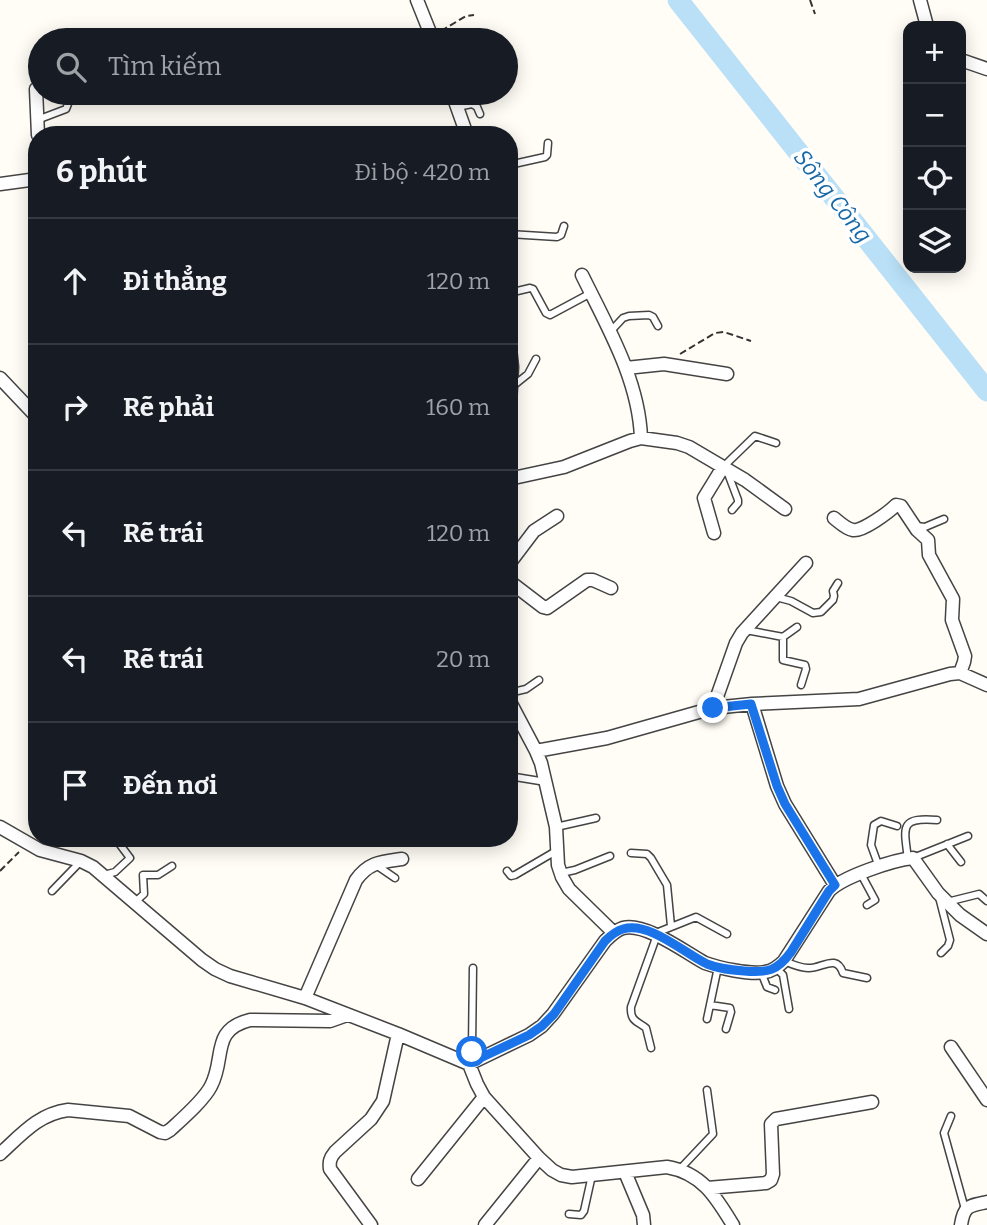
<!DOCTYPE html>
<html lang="vi">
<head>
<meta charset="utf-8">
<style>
	:root { --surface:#171b24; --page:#242831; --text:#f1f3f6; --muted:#9ea1a6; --line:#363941 }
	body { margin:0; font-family:Bitter,serif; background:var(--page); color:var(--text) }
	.controls { position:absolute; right:21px; top:21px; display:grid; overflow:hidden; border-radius:14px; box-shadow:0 4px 18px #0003 }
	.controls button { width:63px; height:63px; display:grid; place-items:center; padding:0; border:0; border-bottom:2px solid var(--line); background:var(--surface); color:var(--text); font:35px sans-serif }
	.stop { position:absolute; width:21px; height:21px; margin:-16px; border:5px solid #1a73e8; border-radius:50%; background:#fff }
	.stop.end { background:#1a73e8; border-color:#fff; box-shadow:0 2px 7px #0008 }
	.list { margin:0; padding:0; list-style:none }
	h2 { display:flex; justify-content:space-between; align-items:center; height:91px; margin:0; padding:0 28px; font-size:30px }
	h2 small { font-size:23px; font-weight:400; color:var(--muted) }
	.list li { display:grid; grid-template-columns:46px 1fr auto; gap:21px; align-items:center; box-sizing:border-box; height:126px; padding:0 28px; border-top:2px solid var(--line) }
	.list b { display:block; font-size:26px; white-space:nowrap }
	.list em { font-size:23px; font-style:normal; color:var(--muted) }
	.icon { flex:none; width:38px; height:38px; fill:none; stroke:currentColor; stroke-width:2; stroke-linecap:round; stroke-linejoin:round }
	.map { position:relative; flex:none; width:987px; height:1225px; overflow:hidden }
	.search { position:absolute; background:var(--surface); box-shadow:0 4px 18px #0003; left:28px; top:28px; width:490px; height:77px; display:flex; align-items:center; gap:18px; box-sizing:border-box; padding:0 24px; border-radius:38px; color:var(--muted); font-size:26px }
	.panel { position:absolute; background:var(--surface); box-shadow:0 4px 18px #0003; left:28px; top:126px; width:490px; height:721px; border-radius:28px }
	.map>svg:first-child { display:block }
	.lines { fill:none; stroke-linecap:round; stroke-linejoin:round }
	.river { stroke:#b9e0f7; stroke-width:21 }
	.service-casing { stroke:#444; stroke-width:9 }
	.minor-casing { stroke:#444; stroke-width:15 }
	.path { stroke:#333; stroke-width:2; stroke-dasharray:7 3.5; stroke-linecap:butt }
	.service { stroke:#fff; stroke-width:6 }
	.minor { stroke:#fff; stroke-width:12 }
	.route { stroke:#1a73e8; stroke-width:9 }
	.labels { text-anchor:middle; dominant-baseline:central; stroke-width:7; stroke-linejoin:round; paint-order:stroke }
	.water-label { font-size:23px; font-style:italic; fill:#1768a6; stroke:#fff }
</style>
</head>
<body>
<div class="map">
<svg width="987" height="1225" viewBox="0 0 987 1225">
	<rect width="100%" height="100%" fill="#fffdf5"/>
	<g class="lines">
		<path class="river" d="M678,0L987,391"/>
		<defs>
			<path id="service" d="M457,107L472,104L477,107L480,114
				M37,120L66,109L68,104L67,93
				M308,133L314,135
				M509,165L545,157L547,155L548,143
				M509,234L557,237L561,235L564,226
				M509,293L530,288L533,289L546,313L550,315L591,293
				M610,332L623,318L629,316L649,315L653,317L658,326
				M513,386L528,374L536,359
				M723,467L755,436L776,443
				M727,471L738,500V503L732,510
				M916,526L925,527L944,519
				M776,597L791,601L813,613L821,612L833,600L834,596L833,591L838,583
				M797,627L783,637V660L805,665L806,669L801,685
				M746,630L783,637
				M509,693L526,689L539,680
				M509,776L546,782
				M556,827L596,818
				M947,844L961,862
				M631,853L647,854L651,858L667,885L671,926
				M913,858L968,836
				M908,859C904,827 899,817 937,820
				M376,865L395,878
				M879,867L871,845L874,825L881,821L897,826
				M507,871L511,876L515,875L556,851
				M561,873L575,870L610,856
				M861,874L875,900L867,905
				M104,875L115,872L130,858L115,838
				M52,891L81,861
				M939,897L950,940L948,946L941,953
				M135,902L144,894L143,875H158L172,866
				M947,902L979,894L987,901
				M656,933L696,917L727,934
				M784,961C791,964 800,968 808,968C822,969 836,953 843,973L867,978
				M473,968L472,1048L476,1060
				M776,968L783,975L789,1009
				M761,972L767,987L775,990
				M710,1005L730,1008L731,1012L726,1029
				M707,1019L718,967
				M651,1048L646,1028C637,1021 630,1021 631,1007L657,935
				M951,1116L944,1133L965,1209
				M680,1169L713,1134L707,1090
				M569,1214L581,1215L584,1211L592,1175"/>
			<path id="minor" d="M417,0L433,40
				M920,0L927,26
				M961,60L987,69
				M36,89L38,135
				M452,93L467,135
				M0,184L37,179
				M582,275C607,326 639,380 641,438
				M509,339L512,367L509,422
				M626,368L664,364L727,374
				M0,378L37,417
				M509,479L564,467L630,441L641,438L677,443L689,447L745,480L785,509
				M834,518C839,522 846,529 853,530C862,532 889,512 896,505L901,506L917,530L928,540L929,555L953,599L952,620L965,656L964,662L960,673
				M714,533L704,498L723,467
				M509,564L534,531L557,516
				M509,581L543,607L547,608L587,580H593L611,588
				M509,700L536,751L541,763L556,827L558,865L562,877L569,889L614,933
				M752,704L777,786L785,804L835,885
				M713,708L736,643L742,633L806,563
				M536,751L607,738L713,708L752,704L859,699L950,674L960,673L987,685
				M0,827L40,850L81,861L93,867L202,960L215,969L230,976L305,998L398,1034L469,1064L477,1084L484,1097L539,1158L552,1170L561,1175L572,1177L667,1167C702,1173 716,1197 733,1225
				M305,998L356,880C369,862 381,862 402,859
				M951,1047L987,1100
				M469,1064L529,1035L542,1026L553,1014L605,941C610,936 616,930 623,928C645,922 685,952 705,963C719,968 750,975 765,972C773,971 779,966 784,961L829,891C842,877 893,860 913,858L938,893L960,915L987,934
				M0,1154C21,1135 38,1114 68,1110L129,1116L160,1132L165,1133L170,1130C182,1119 204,1100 211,1086C226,1058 210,1030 250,1020L330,1021L347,1015
				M625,1172L643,1215L644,1225
				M418,1179L484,1097
				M707,1188L766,1183L771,1180L773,1174L771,1124L776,1119L872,1102
				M371,1225L330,1169C329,1162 330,1158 335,1152L371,1119L383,1101L398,1034
				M485,1225L539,1158
				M961,1225C964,1205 969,1206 987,1202"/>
		</defs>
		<use href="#service" class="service-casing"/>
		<use href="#minor" class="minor-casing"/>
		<path class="path" d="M810,0L815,14
			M441,31L466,16L474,15
			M680,354L715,333L724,332L751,341
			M509,642L516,639
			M0,871L19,852"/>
		<use href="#service" class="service"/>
		<use href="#minor" class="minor"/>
	</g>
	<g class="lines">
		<path class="route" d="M472,1052L476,1060L529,1035L542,1026L554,1014L605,941C610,936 616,931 623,929C649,921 684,953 707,964C719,969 731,970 744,971C768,973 777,971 791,952L829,891L835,885L785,804L777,786L751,704L713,708"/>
	</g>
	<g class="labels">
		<g class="water-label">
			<text transform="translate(833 196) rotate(52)">Sông Công</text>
		</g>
	</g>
</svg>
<div class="controls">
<button>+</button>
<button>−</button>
<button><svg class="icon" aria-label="locate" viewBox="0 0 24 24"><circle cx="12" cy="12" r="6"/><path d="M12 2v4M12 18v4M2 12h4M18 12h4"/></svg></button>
<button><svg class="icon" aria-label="layers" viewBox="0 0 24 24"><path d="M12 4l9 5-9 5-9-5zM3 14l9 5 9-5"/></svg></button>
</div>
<div class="stop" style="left:472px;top:1052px"></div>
<div class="stop end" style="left:713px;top:708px"></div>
<div class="search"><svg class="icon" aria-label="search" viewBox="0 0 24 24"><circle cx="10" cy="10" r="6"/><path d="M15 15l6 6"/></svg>Tìm kiếm</div>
<section class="panel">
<h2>6 phút<small>Đi bộ · 420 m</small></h2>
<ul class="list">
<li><svg class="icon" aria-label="ahead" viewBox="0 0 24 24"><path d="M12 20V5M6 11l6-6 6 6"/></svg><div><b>Đi thẳng</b></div><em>120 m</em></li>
<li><svg class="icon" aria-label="right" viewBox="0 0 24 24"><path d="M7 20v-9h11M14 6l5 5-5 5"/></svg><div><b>Rẽ phải</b></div><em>160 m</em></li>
<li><svg class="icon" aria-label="left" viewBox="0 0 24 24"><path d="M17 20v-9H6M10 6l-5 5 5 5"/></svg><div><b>Rẽ trái</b></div><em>120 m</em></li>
<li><svg class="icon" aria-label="left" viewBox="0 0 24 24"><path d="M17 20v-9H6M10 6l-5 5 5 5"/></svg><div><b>Rẽ trái</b></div><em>20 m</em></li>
<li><svg class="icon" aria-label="arrive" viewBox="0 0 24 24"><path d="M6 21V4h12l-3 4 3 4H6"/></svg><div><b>Đến nơi</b></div></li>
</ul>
</section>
</div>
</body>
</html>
